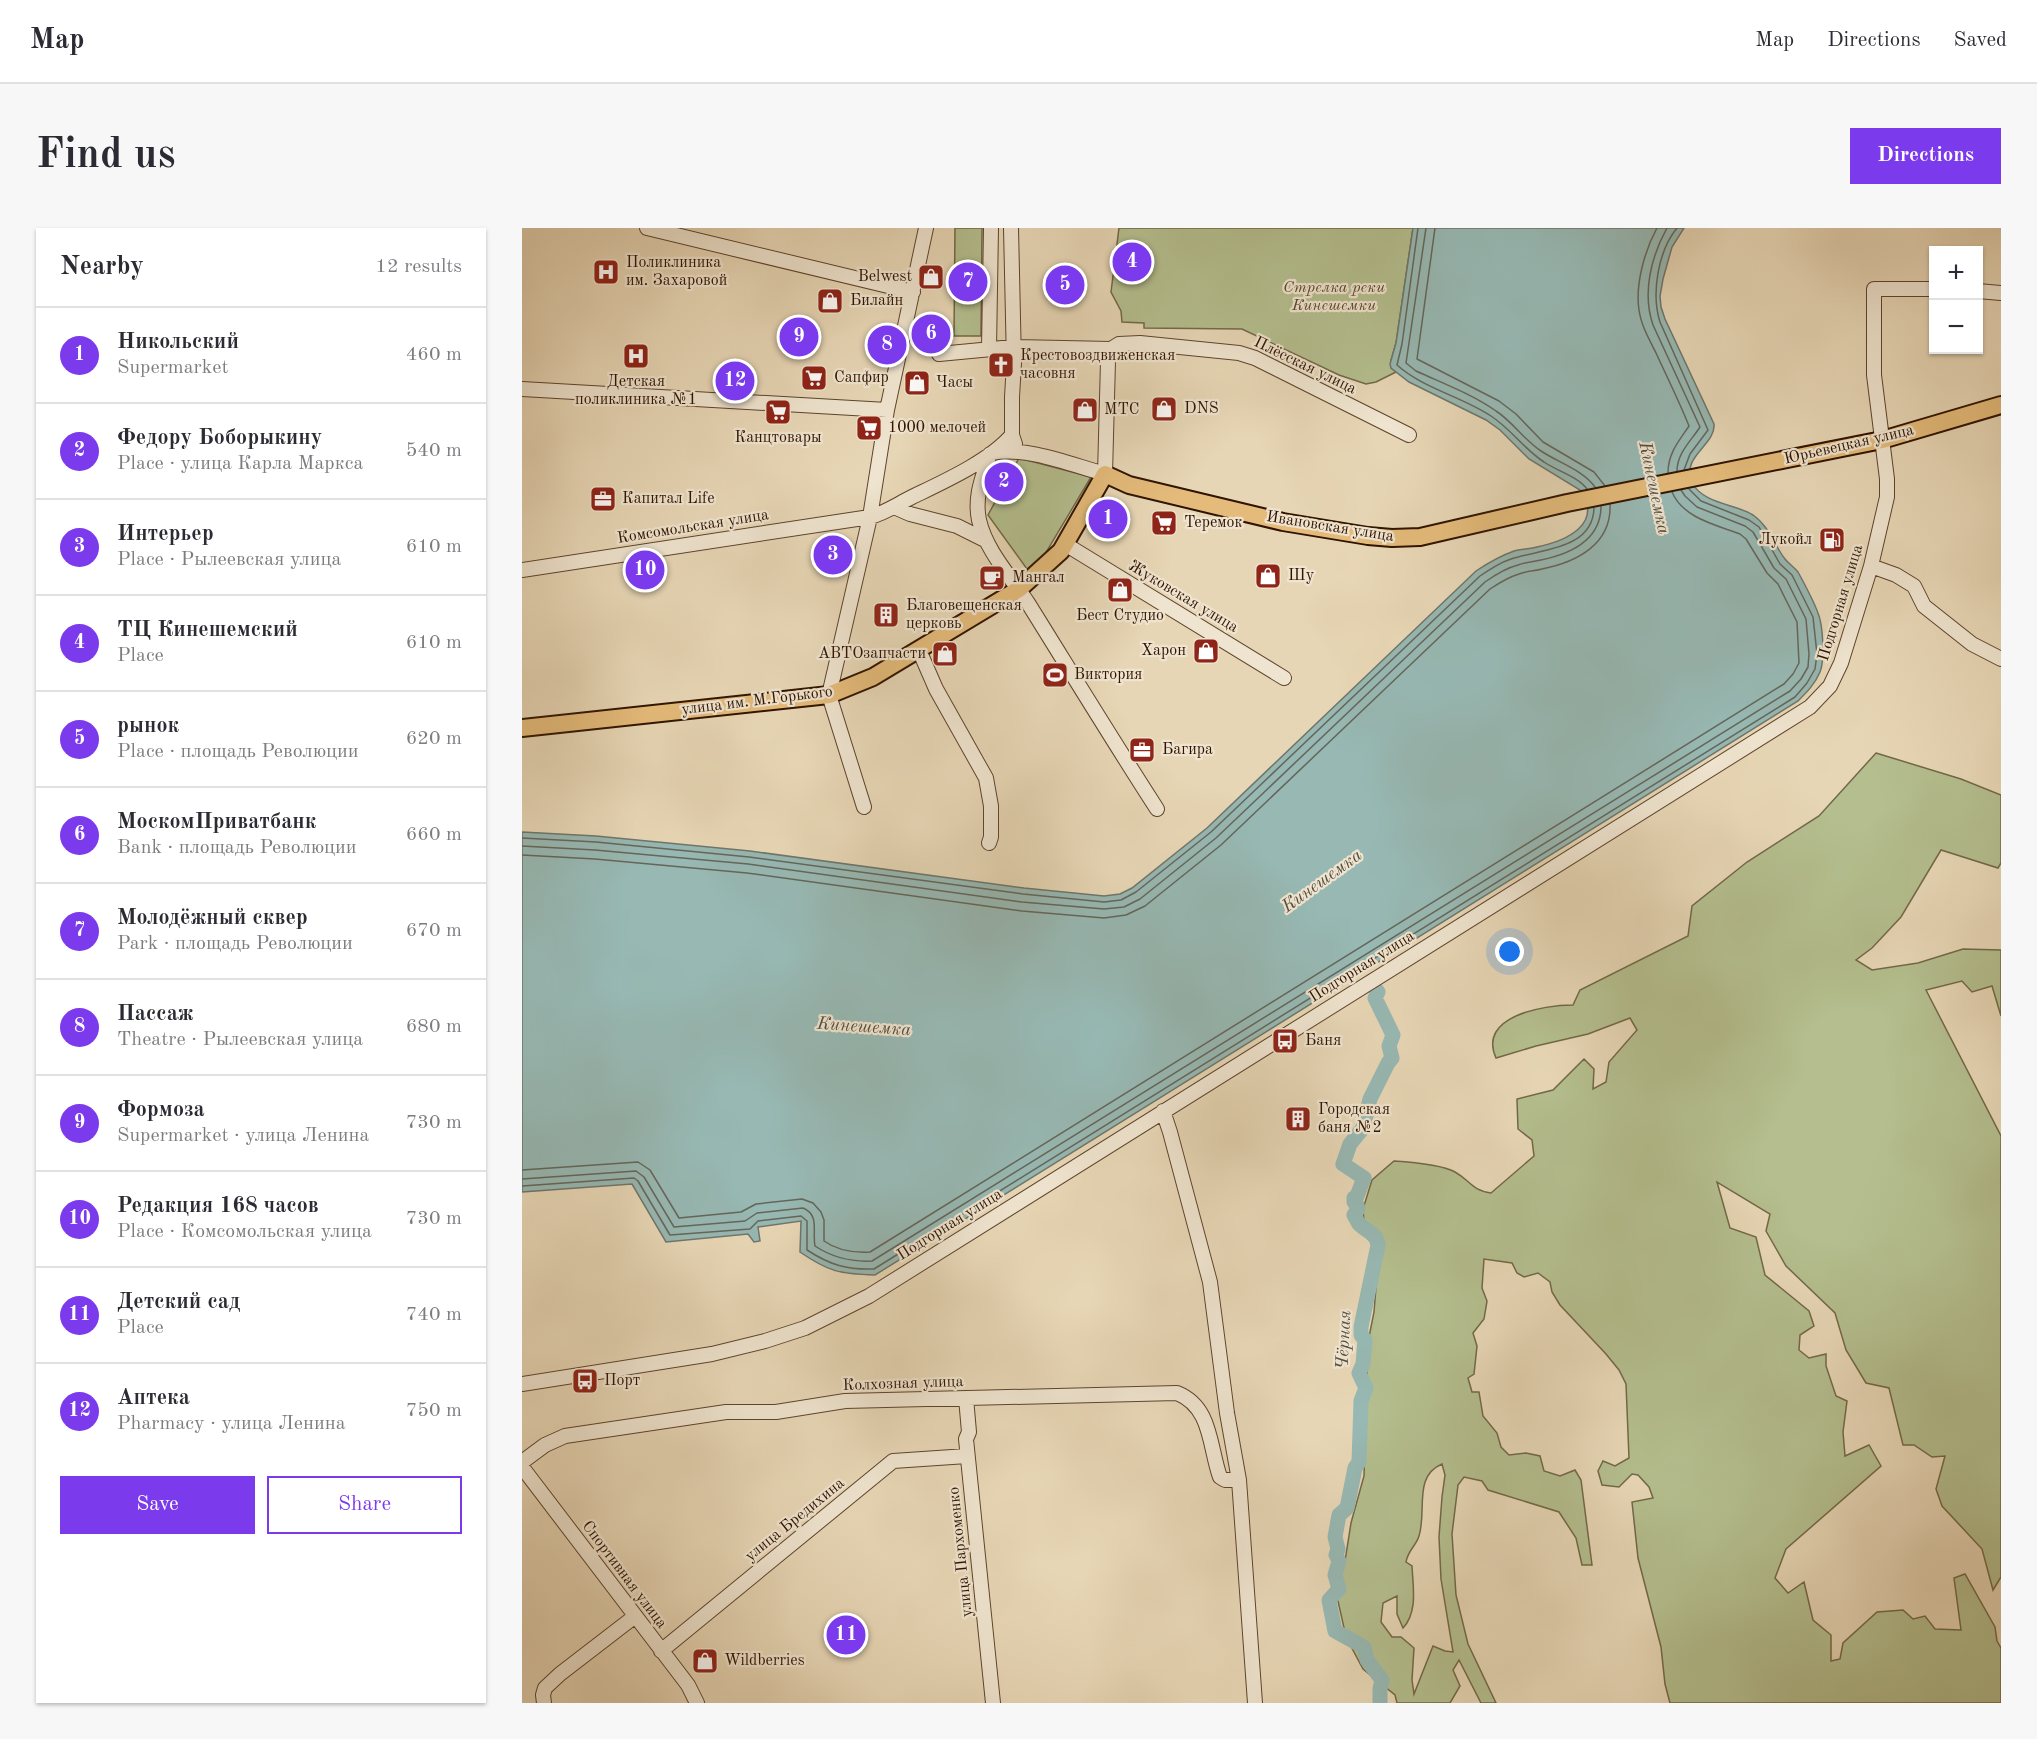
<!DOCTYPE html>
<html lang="en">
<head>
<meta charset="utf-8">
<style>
	:root { --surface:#fff; --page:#f7f7f7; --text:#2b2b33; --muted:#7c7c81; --line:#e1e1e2; --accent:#7c3aed }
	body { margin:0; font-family:"Old Standard TT",serif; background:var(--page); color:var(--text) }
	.controls { position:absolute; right:18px; top:18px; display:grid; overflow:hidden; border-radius:0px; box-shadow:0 2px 4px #0004 }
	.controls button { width:54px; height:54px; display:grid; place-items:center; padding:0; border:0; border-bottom:2px solid var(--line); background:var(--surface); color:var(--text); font:30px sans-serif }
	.you { position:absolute; left:988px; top:724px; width:21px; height:21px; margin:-15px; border:4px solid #fff; border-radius:50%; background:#1a73e8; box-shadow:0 0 0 9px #1a73e833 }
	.badge { display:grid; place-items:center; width:39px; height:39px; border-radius:50%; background:var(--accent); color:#fff; font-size:20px; font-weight:700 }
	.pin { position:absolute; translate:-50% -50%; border:3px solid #fff; box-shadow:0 2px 6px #0006 }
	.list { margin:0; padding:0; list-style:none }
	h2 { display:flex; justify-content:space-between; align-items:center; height:78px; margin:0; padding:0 24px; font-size:26px }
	h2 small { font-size:20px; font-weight:400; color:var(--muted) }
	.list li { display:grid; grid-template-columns:39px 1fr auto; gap:18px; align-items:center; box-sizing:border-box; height:96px; padding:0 24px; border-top:2px solid var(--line) }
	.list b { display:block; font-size:22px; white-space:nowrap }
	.list p { margin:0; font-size:20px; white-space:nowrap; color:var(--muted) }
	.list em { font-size:20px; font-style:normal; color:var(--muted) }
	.actions { display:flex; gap:12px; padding:18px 24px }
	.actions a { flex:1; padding:14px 0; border:2px solid var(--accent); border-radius:0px; text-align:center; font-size:21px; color:var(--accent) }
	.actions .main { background:var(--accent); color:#fff }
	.map { position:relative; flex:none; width:1479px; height:1475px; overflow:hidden; border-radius:0px }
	header { display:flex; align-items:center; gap:36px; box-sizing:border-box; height:84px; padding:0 30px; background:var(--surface); border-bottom:2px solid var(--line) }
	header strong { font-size:28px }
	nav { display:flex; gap:33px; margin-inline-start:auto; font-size:21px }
	.intro { display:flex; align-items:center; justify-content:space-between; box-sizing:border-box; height:144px; padding:0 36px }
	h1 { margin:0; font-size:42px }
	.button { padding:15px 27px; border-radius:0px; background:var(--accent); color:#fff; font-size:21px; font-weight:700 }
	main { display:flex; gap:36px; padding:0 36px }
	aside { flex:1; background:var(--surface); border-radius:0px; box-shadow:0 2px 4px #0004 }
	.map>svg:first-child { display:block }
	.green { fill:#b4be8e; stroke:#726847; stroke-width:1.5; fill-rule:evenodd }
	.water { fill:#97b8b3; stroke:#6e766b; stroke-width:1.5 }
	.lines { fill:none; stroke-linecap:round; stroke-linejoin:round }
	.shore { stroke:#64665a; stroke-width:1.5 }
	.river { stroke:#97b8b3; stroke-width:15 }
	.minor-casing { stroke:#5e442d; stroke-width:16 }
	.major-casing { stroke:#301300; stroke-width:20 }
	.minor { stroke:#efe4cf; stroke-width:14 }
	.major { stroke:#e4bb7a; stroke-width:16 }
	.labels { text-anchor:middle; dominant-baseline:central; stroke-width:4.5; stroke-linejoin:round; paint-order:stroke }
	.poi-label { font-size:16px; fill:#301300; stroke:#efe4cf; text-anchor:start }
	.park-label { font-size:16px; font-style:italic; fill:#58462b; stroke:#efe4cf }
	.street-label { font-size:16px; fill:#301300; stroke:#efe4cf }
	.water-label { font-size:18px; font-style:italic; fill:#544d3f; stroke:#efe4cf }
</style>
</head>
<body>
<header>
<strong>Map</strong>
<nav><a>Map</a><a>Directions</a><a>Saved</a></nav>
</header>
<div class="intro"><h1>Find us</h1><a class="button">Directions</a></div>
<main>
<aside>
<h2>Nearby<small>12 results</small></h2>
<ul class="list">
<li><span class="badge">1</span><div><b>Никольский</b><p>Supermarket</p></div><em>460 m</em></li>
<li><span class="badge">2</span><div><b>Федору Боборыкину</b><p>Place · улица Карла Маркса</p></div><em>540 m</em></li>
<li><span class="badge">3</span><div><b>Интерьер</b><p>Place · Рылеевская улица</p></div><em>610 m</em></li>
<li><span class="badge">4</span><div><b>ТЦ Кинешемский</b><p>Place</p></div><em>610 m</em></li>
<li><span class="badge">5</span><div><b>рынок</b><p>Place · площадь Революции</p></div><em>620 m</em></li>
<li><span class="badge">6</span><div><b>МоскомПриватбанк</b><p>Bank · площадь Революции</p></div><em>660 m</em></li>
<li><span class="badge">7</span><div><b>Молодёжный сквер</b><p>Park · площадь Революции</p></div><em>670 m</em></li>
<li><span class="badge">8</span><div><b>Пассаж</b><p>Theatre · Рылеевская улица</p></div><em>680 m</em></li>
<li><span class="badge">9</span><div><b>Формоза</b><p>Supermarket · улица Ленина</p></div><em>730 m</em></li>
<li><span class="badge">10</span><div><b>Редакция 168 часов</b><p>Place · Комсомольская улица</p></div><em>730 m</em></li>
<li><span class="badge">11</span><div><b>Детский сад</b><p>Place</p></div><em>740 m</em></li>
<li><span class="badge">12</span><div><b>Аптека</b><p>Pharmacy · улица Ленина</p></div><em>750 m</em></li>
</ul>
<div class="actions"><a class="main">Save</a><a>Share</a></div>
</aside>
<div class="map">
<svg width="1479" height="1475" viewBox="0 0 1479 1475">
	<rect width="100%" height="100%" fill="#e7d6b5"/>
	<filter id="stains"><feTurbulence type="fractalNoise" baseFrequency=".00333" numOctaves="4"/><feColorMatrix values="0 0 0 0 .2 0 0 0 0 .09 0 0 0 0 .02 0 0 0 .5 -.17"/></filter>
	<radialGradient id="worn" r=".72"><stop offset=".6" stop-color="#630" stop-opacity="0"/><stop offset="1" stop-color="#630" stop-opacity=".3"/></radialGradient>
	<path class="green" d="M433,0H460L459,108H432Z
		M597,0H891L874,115L869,132V140L874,144L854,154L844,156L817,147L720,101L622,100V95L600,94L599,83L589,64Z
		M497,230L569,249L510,348L466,287Z
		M1354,525L1439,551L1479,567V635L1476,640L1419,622L1379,689L1350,720L1334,732L1350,742L1396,735L1441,721L1479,722V788L1470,758L1450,764L1440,753L1404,762L1479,908V1349L1471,1362L1460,1321L1420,1278L1414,1261L1423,1228L1410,1229L1392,1217H1381L1367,1160L1344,1155L1324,1122L1313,1085L1264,1038L1244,1003L1248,986L1195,954L1208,1000L1234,1009L1243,1047L1287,1083L1292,1098L1278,1107L1277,1122L1287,1130L1304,1126V1138L1314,1168L1325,1173L1321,1204L1323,1228L1347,1217L1359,1238L1264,1321L1253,1350L1266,1365L1282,1354L1291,1392L1309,1407V1433L1318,1431L1321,1415L1355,1384L1381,1382L1391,1391L1403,1388L1413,1401L1439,1402L1432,1350L1443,1346L1473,1399L1475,1413L1479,1420V1475H1148L1143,1456L1139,1419L1116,1330L1110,1274L1131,1270L1127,1259L1116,1247L1110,1246L1097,1259L1080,1257L1076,1243L1081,1233L1093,1238L1107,1230L1104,1156L1097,1142L1084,1126L1038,1077L1030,1064L1028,1054L1016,1045L1002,1049L995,1045L990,1035L962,1031L960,1060L965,1073L962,1091L951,1105L955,1118L952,1146L946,1150L950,1164H957L961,1188L975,1205L979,1219L987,1227L1004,1225L1018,1228L1022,1243L1038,1248L1053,1242L1059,1252L1070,1337H1060L1054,1310L1037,1284L966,1262L960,1253L942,1249L936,1257L930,1306L934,1367L946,1416L974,1475H959L937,1432L931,1442L938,1458L928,1475H875L873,1467L841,1441L824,1409L814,1364L823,1333L829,1295L842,1248L846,1114L852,1084L857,1022L843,1008L841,981L850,952L872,933C888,934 920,937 933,944C949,953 949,962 969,965L1012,928L1010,912L996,901L995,871L1031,862L1062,831L1072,841L1071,861L1084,854L1087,834L1115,802L1108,790L1066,806L1014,818L974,830C955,788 1022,777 1051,777L1058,762L1166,708L1170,678L1225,634L1297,588ZM920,1236L923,1247L920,1269L917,1309L919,1351L931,1424L923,1423L911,1418L892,1466L890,1452L892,1420L879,1409H870L859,1394L861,1375L875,1368V1386L881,1400C896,1384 891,1359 890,1338L884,1334C886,1322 894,1318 897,1308C905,1283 891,1248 920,1236Z"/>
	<path class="water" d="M891,0H1162L1150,19L1141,51L1138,68L1139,79L1143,91L1192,196C1194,218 1157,228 1171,256C1182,276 1214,276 1231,287C1247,298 1252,317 1263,331C1267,336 1272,339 1276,344C1282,355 1292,374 1296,385C1301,397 1303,432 1298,444C1293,456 1285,464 1276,473L353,1047C318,1046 307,1044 278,1024L279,993L236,999L238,1013L232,1014L226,1006L144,1014L110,956L0,964V604L74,608L228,623L502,660L582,668L598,666L610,660L685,600L954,343C966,335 978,328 992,323C999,321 1008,321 1015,319C1044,313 1082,296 1058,262L1007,231L978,202L964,192L887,154L869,140L868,136L874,115Z"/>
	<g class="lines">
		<path class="shore" d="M896,0L880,116L875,137C902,161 939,168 969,188C989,201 1002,221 1022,234C1035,243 1055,248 1065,261
			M904,0L884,135L894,143C920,155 950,166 974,183C991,194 1002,212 1019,223C1037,235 1061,242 1073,259
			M913,0L895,131L977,173L994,186L1021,214L1072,244L1083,258
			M1135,0C1123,22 1113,56 1117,82C1119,97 1127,111 1134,125C1145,149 1157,173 1167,198C1157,213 1146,225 1146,245
			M1145,0C1129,29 1120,65 1131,97L1178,199C1169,213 1155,225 1155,243
			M1155,0C1136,23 1129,66 1138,94L1186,202L1168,226L1162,242
			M0,610L74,614L227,629L501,666L582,674L599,672L614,664L689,604L958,348C970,340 982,332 996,329C1025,321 1071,319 1072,280
			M0,618L73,622L226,636L500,674L582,681L602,679L618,671L694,610L963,354C973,347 984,340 996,337C1003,334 1011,334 1019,332C1048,326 1079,312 1079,278
			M0,627L73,631L225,645L500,683L582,690L604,687L623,678L699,617L968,361C977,355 987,349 997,346C1005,343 1013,343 1020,341C1055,334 1090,316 1088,276
			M0,942L116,934L128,942L157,990L219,984L234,976L280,971L291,975L299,984L302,992V1013C316,1023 331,1025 348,1024L1262,456L1271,446L1277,435L1275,394L1256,356L1245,345L1224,311L1218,306C1194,297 1161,290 1150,264
			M0,951L114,943L122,949L152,999L223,993L235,985L281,980C298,987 290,1004 293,1018C311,1030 329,1034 350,1033L1268,463L1279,451L1286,439L1287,426L1284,391L1264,351L1252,340L1231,304L1223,298L1175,279L1163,268L1159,262
			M0,958L112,950L116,953L148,1007L228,1001L236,993L279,988L285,993V1022C308,1037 325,1042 352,1041L1273,469L1285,455L1293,441L1295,426L1291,389L1270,347L1258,336L1237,299L1227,292L1179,273L1167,261"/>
		<path class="river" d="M853,760L856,764L853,770L871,807L867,818L870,830L866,835L848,871L841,900L828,916L821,936L842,950L835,968L832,970V974L835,977L836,981L832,987C834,990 835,993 837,996C845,1004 854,1004 856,1017L839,1099V1107L843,1112L841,1136L837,1145L844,1160L839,1173L837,1234L833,1240L825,1280L817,1287L813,1309L816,1321L814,1327L817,1333L813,1347L817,1361L807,1372L813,1403L842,1419L845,1432L860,1452L858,1461V1475"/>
		<defs>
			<path id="minor" d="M125,0L391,64
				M489,0L492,135L490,169V207L493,216
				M1456,63L1479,65
				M467,121L469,0
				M589,121L597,116L618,115L717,125L733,130L887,207
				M417,126L491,119L589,121
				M0,161L365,182
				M470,225C504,218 550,237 583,246L586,133L589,121
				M468,226C461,248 452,268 457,292C464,323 489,349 506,375C549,444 591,513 635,581
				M372,279L388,286L435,298L463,312
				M543,316L762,450
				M1349,338L1374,347L1392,358L1402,378L1450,416L1479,431
				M0,342L348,289C363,285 376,276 390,269C421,254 468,233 490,207
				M397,422L414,461L464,550L469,578V609L467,615
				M342,579L307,467L348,289L365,182L404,0
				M641,883L648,904L688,1054L705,1185L717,1252L733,1475
				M0,1156L190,1126L243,1113L283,1100L347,1068L1288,479L1308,458L1319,435L1349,338L1365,269V251L1352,147V61H1412
				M444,1170L447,1204L444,1211L471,1475
				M0,1234L23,1217L43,1208L204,1184H254L323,1173L655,1165C690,1179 687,1218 698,1249L703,1252H717
				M0,1239L166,1457L175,1475
				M139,1423L371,1233L445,1228
				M22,1475L21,1467L23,1460L38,1446L112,1389"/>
			<path id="major" d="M0,500L307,467L351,449L497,361L539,323L583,246L607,257L761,294L846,308L870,310L898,309L1045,275L1360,212L1479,177"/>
		</defs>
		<use href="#minor" class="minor-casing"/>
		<use href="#major" class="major-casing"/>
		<use href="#minor" class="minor"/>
		<use href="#major" class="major"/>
	</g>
	<defs>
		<symbol id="hospital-square" viewBox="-11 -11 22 22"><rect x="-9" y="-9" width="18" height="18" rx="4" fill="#8f2418" stroke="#efe4cf"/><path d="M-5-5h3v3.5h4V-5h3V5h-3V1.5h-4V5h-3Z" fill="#fff"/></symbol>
		<symbol id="shop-square" viewBox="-11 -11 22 22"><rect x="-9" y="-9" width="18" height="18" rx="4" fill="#8f2418" stroke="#efe4cf"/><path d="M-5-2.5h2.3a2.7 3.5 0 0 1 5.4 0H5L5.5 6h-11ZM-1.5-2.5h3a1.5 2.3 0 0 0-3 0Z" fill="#fff"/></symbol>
		<symbol id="church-square" viewBox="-11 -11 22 22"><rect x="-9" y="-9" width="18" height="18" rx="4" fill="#8f2418" stroke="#efe4cf"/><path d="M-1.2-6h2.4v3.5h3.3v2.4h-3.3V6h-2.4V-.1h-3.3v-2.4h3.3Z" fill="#fff"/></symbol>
		<symbol id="supermarket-square" viewBox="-11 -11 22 22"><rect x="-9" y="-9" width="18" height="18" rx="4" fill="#8f2418" stroke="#efe4cf"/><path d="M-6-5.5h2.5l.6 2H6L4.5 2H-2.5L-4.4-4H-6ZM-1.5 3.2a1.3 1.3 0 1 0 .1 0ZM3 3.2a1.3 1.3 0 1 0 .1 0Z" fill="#fff"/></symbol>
		<symbol id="office-square" viewBox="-11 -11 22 22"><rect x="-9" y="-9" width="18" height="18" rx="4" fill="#8f2418" stroke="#efe4cf"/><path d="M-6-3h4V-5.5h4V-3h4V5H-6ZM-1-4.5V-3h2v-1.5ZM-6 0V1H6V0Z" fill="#fff"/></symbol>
		<symbol id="fuel-square" viewBox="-11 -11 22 22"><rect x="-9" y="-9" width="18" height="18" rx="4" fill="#8f2418" stroke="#efe4cf"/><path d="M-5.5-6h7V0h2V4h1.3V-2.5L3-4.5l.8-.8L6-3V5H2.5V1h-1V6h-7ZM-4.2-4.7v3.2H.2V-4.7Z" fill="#fff"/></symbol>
		<symbol id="cafe-square" viewBox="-11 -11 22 22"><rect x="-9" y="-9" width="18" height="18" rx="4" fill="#8f2418" stroke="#efe4cf"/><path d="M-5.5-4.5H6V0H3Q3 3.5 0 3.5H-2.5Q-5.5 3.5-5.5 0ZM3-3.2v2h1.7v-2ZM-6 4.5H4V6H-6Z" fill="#fff"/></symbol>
		<symbol id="building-square" viewBox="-11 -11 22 22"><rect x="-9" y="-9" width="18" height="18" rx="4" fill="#8f2418" stroke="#efe4cf"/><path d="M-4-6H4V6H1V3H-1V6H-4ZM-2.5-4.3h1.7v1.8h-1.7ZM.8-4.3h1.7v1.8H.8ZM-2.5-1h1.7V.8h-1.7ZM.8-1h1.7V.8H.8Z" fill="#fff"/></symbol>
		<symbol id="stadium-square" viewBox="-11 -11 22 22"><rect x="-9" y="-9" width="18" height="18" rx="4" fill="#8f2418" stroke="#efe4cf"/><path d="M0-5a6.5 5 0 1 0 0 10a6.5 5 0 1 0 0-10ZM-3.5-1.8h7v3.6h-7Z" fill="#fff"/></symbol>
		<symbol id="bus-square" viewBox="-11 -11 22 22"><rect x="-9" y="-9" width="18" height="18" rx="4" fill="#8f2418" stroke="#efe4cf"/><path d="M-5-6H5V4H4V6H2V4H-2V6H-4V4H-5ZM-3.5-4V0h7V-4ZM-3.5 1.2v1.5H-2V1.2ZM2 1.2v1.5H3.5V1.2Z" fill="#fff"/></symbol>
	</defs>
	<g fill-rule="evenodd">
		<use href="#hospital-square" x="69" y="29" width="30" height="30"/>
		<use href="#shop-square" x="394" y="34" width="30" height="30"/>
		<use href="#shop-square" x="293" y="58" width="30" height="30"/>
		<use href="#hospital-square" x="99" y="113" width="30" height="30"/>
		<use href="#church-square" x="464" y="122" width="30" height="30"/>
		<use href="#supermarket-square" x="277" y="135" width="30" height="30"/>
		<use href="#shop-square" x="380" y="140" width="30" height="30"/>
		<use href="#shop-square" x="627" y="166" width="30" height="30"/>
		<use href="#shop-square" x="548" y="167" width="30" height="30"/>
		<use href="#supermarket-square" x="241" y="169" width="30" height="30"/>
		<use href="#supermarket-square" x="332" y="185" width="30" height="30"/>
		<use href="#office-square" x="66" y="256" width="30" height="30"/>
		<use href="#supermarket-square" x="627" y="280" width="30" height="30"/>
		<use href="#fuel-square" x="1295" y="297" width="30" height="30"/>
		<use href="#shop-square" x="731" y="333" width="30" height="30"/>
		<use href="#cafe-square" x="455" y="335" width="30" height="30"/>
		<use href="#shop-square" x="583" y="347" width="30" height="30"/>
		<use href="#building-square" x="349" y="372" width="30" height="30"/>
		<use href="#shop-square" x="669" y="408" width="30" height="30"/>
		<use href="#shop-square" x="408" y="411" width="30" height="30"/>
		<use href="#stadium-square" x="518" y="432" width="30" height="30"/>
		<use href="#office-square" x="605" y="507" width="30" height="30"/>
		<use href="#bus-square" x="748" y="798" width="30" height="30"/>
		<use href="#building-square" x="761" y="876" width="30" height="30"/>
		<use href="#bus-square" x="48" y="1138" width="30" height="30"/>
		<use href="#shop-square" x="168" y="1418" width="30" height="30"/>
	</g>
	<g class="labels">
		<g class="poi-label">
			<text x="104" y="35">Поликлиника<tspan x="104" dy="18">им. Захаровой</tspan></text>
			<text x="390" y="49" text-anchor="end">Belwest</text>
			<text x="328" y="73">Билайн</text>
			<text x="498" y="128">Крестовоздвиженская<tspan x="498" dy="18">часовня</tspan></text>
			<text x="312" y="150">Сапфир</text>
			<text x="114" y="154" text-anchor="middle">Детская<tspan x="114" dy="18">поликлиника №1</tspan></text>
			<text x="414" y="155">Часы</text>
			<text x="662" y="181">DNS</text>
			<text x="582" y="182">МТС</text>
			<text x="366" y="200">1000 мелочей</text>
			<text x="256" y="210" text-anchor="middle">Канцтовары</text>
			<text x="100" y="271">Капитал Life</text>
			<text x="662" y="295">Теремок</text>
			<text x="1290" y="312" text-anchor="end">Лукойл</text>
			<text x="766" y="348">Шу</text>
			<text x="490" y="350">Мангал</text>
			<text x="384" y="378">Благовещенская<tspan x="384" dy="18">церковь</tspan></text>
			<text x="598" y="388" text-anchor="middle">Бест Студио</text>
			<text x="664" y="423" text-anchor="end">Харон</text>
			<text x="404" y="426" text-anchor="end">АВТОзапчасти</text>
			<text x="552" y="447">Виктория</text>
			<text x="640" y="522">Багира</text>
			<text x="783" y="813">Баня</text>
			<text x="796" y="882">Городская<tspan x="796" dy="18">баня №2</tspan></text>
			<text x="82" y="1153">Порт</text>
			<text x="202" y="1433">Wildberries</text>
		</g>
		<g class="park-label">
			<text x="812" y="60">Стрелка реки<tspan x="812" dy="18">Кинешемки</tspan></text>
		</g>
		<g class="street-label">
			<text transform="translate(783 138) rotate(26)">Плёсская улица</text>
			<text transform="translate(1327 217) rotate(-13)">Юрьевецкая улица</text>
			<text transform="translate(171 299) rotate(-9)">Комсомольская улица</text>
			<text transform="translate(808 299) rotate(9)">Ивановская улица</text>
			<text transform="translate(661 369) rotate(31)">Жуковская улица</text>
			<text transform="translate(1319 375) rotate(-73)">Подгорная улица</text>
			<text transform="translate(235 473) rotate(-7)">улица им. М.Горького</text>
			<text transform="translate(840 739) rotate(-32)">Подгорная улица</text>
			<text transform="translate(428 997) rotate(-32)">Подгорная улица</text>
			<text transform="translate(381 1156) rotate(-2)">Колхозная улица</text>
			<text transform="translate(273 1292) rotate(-39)">улица Бредихина</text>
			<text transform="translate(439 1324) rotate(-96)">улица Пархоменко</text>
			<text transform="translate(102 1347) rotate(53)">Спортивная улица</text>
		</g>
		<g class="water-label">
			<text transform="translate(1132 260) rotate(78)">Кинешемка</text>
			<text transform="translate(800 653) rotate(-36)">Кинешемка</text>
			<text transform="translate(342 799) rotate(4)">Кинешемка</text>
			<text transform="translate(822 1112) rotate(-87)">Чёрная</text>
		</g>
	</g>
	<rect width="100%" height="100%" filter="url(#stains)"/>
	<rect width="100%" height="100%" fill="url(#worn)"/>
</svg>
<div class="controls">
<button>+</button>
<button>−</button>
</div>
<div class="you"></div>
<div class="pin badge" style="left:586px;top:291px">1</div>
<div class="pin badge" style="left:482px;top:254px">2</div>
<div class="pin badge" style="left:311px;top:327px">3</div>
<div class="pin badge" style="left:610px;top:34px">4</div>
<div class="pin badge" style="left:543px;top:57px">5</div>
<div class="pin badge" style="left:409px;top:106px">6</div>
<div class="pin badge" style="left:446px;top:54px">7</div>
<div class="pin badge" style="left:365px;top:117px">8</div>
<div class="pin badge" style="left:277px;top:109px">9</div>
<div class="pin badge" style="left:123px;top:342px">10</div>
<div class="pin badge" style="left:324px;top:1407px">11</div>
<div class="pin badge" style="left:213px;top:153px">12</div>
</div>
</main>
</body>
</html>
